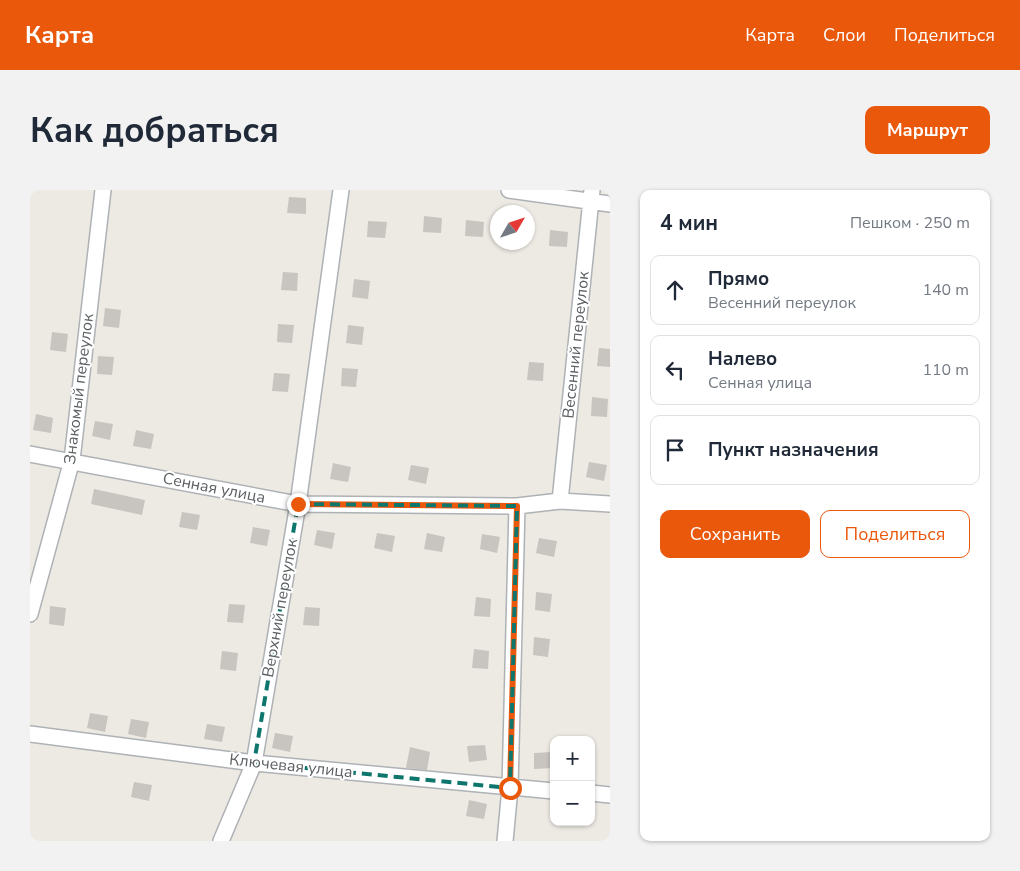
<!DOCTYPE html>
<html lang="ru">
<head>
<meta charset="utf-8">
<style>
	:root { --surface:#fff; --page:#f2f2f3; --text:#1f2937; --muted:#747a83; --line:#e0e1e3; --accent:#ea580c }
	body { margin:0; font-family:"Nunito Sans",sans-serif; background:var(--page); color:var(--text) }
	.controls { position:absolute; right:15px; bottom:15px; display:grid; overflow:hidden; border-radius:10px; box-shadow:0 1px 4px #0004 }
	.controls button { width:45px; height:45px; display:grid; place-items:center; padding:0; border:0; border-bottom:1px solid var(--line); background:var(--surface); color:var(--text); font:25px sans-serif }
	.compass { position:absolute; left:460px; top:15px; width:45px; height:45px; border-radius:50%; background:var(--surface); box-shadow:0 1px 4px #0004; rotate:51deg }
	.stop { position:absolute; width:15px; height:15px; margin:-11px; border:4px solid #ea580c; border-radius:50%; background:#fff }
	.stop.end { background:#ea580c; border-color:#fff; box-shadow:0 1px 5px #0008 }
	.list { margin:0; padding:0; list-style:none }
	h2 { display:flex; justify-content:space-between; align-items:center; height:65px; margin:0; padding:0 20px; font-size:21px }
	h2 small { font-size:16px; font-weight:400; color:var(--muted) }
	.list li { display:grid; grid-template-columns:32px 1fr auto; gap:15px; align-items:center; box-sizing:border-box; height:70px; margin:0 10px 10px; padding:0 10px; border:1px solid var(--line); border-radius:10px }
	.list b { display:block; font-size:19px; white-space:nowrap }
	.list p { margin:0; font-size:16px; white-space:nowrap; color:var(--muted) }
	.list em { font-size:16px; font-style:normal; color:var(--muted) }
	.actions { display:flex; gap:10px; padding:15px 20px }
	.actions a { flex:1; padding:11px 0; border:1px solid var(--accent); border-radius:10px; text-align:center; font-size:18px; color:var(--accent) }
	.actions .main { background:var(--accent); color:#fff }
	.icon { flex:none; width:28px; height:28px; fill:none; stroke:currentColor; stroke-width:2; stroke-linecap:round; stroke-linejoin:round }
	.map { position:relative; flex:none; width:580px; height:651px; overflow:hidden; border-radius:10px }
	header { display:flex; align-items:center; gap:30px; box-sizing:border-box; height:70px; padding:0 25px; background:var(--accent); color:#fff }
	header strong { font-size:24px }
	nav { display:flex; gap:28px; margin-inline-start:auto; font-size:18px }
	.intro { display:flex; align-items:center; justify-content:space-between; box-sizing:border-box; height:120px; padding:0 30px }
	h1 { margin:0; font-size:35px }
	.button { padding:12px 22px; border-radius:10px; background:var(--accent); color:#fff; font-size:18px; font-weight:700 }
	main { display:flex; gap:30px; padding:0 30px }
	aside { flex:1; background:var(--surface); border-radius:10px; box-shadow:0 1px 4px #0004 }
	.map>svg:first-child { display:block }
	.building { fill:#c8c4c0 }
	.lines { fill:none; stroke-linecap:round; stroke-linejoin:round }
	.minor-casing { stroke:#aeb2b5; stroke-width:18 }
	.minor { stroke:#fff; stroke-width:15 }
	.route { stroke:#ea580c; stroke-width:6 }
	.marked { fill:none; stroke:#0f766e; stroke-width:4; stroke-dasharray:10 6; stroke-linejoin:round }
	.labels { text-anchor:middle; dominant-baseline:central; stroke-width:4; stroke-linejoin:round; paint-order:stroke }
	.street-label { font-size:16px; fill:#5b6063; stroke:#fff }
</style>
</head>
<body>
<header>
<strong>Карта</strong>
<nav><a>Карта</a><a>Слои</a><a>Поделиться</a></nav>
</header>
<div class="intro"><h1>Как добраться</h1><a class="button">Маршрут</a></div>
<main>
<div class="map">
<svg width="580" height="651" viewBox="0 0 580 651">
	<rect width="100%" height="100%" fill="#ede9e3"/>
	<path class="building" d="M259,7L276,8V24L257,23Z
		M394,26L412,28L411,43L393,42Z
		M436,30L454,32L453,47L435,46Z
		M338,31L357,32L355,48L337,47Z
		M520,40L538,42L537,57L519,56Z
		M253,82L268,83L267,101L251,100Z
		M324,89L340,91L338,109L322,107Z
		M75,118L91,120L89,138L73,136Z
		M248,134L264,135L262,153L247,152Z
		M318,135L334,137L332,155L316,153Z
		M22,142L38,144L36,162L20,160Z
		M569,158L580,159V177L567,176Z
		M68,166L84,167L82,185L67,184Z
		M499,172L514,173L513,191L497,190Z
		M312,178L328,179L326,197L311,196Z
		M244,183L260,184L258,202L242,201Z
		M562,207L578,209L577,227L561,226Z
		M6,224L23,228L21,243L3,240Z
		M65,231L83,234L80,250L62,246Z
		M106,240L124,244L121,259L103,256Z
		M559,272L577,275L574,291L556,287Z
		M303,273L321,277L318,292L300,289Z
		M381,275L399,278L396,294L378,290Z
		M64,299L115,310L112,325L61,314Z
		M152,322L170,325L167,340L149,337Z
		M223,337L240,340L237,356L220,353Z
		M287,340L305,343L302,359L284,355Z
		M347,343L365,346L362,362L344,358Z
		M397,343L415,347L412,362L394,359Z
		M452,344L470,347L467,363L450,359Z
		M509,348L527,351L524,367L506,363Z
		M506,402L522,404L520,422L505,420Z
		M446,407L461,409L460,427L444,426Z
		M199,414L215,415L213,433L197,432Z
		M20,416L36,418L34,436L19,434Z
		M275,417L290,418L289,436L273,435Z
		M504,447L520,449L518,467L503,465Z
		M444,459L459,461L458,479L442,478Z
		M192,461L208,463L206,481L190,479Z
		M60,523L78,526L75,542L57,538Z
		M101,529L119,532L116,548L98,544Z
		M177,534L195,537L192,552L174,549Z
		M245,543L263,546L260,562L242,558Z
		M455,555L457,570L439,572L437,556Z
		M380,557L400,562L397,580L376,578Z
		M522,562V578L504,579V563Z
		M104,592L122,595L119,611L101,607Z
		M439,610L457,614L454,629L436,626Z"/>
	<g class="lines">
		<defs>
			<path id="minor" d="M479,0L580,14
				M0,264L268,314L487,316L530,311L580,314
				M530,311L562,0
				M0,424L42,270L73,0
				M0,544L224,573L524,601
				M561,603L580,605
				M191,651L224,573L268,314L311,0
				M475,651L480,598L487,316"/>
		</defs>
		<use href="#minor" class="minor-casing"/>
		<use href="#minor" class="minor"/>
	</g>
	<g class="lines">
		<path class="route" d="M268,314L487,316L480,598"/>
	</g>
	<path class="marked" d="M268,314L487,316L480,598L224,573Z"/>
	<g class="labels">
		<g class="street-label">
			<text transform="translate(546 155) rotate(-84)">Весенний переулок</text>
			<text transform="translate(49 199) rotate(-83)">Знакомый переулок</text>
			<text transform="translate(184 298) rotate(11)">Сенная улица</text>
			<text transform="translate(250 418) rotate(-80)">Верхний переулок</text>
			<text transform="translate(261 576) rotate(6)">Ключевая улица</text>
		</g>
	</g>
</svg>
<div class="controls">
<button>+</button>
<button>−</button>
</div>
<svg class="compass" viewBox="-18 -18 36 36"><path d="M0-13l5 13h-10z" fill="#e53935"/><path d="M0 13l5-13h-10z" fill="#747a83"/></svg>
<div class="stop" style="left:480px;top:598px"></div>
<div class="stop end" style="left:268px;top:314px"></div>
</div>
<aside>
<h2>4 мин<small>Пешком · 250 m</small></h2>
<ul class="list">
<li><svg class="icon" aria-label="ahead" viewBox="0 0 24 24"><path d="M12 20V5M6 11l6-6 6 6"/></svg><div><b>Прямо</b><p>Весенний переулок</p></div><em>140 m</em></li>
<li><svg class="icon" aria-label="left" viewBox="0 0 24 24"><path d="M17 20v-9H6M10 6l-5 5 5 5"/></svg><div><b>Налево</b><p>Сенная улица</p></div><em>110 m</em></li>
<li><svg class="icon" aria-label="arrive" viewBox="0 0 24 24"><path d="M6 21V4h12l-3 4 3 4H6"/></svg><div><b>Пункт назначения</b></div></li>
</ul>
<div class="actions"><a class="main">Сохранить</a><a>Поделиться</a></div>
</aside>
</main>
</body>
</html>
